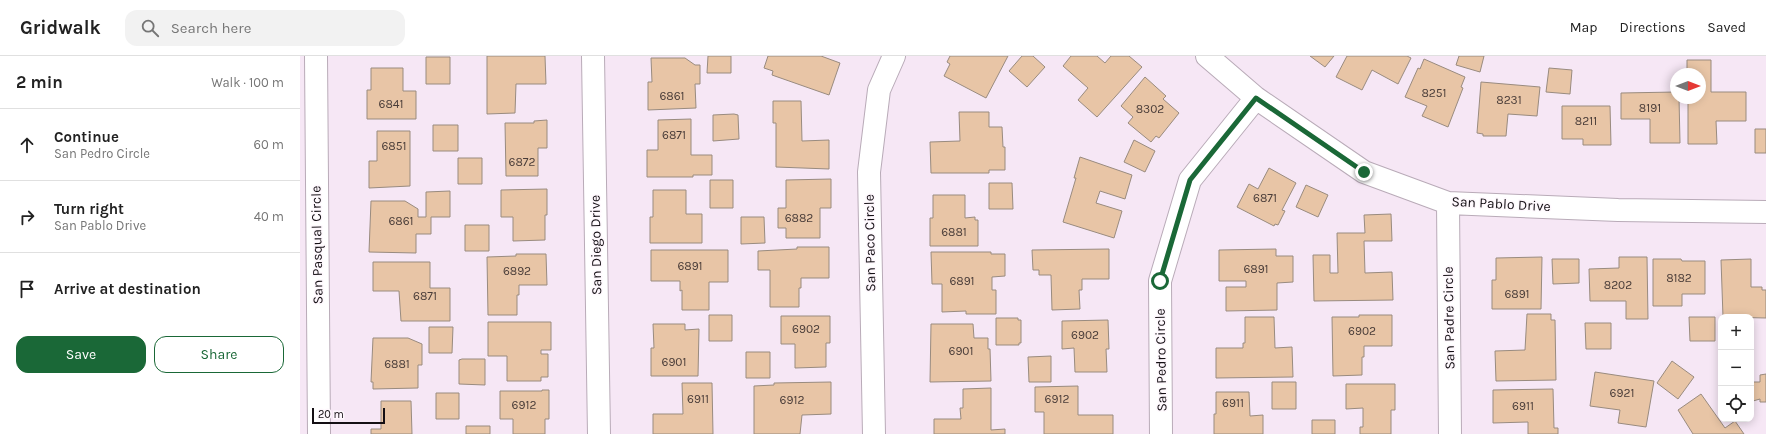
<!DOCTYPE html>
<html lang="en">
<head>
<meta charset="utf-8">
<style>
	:root { --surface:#fff; --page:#f2f2f2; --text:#222; --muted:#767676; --line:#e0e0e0; --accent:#1a6837 }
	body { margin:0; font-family:Karla,sans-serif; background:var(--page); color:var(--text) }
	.controls { position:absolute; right:12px; bottom:12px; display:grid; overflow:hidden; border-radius:8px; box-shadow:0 2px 10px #0003 }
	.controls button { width:36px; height:36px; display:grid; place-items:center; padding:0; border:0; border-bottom:1px solid var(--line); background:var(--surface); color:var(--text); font:20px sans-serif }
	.compass { position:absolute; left:1370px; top:12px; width:36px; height:36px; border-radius:50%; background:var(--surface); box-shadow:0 2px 10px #0003; rotate:90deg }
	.scale { position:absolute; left:12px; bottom:10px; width:73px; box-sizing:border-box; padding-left:4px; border:2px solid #140f14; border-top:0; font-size:11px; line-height:14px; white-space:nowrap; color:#140f14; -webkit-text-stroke:3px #fef8fd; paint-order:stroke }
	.stop { position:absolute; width:12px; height:12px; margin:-9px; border:3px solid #1a6837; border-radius:50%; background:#fff }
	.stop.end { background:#1a6837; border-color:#fff; box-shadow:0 1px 4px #0008 }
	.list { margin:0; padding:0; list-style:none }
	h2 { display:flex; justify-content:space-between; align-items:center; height:52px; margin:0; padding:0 16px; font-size:17px }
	h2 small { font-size:13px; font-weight:400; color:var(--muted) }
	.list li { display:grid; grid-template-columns:26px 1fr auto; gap:12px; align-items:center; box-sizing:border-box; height:72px; padding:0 16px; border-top:1px solid var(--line) }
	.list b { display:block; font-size:15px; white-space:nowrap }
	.list p { margin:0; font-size:13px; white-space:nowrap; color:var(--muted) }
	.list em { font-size:13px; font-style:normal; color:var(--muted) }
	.actions { display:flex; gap:8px; padding:12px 16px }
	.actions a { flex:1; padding:9px 0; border:1px solid var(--accent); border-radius:12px; text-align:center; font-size:14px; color:var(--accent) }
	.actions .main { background:var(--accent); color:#fff }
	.icon { flex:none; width:22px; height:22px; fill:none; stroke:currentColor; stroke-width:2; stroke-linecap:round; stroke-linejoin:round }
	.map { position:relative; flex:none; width:1466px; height:378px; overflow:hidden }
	header { display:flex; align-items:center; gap:24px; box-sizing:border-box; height:56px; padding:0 20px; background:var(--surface); border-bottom:1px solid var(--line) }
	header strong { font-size:19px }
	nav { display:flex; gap:22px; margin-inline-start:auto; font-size:14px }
	.search { width:280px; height:36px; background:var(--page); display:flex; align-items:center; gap:10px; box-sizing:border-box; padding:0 14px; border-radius:12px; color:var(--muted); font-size:15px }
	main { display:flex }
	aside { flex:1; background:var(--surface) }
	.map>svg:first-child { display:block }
	.building { fill:#e8c5a6; stroke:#998b7f }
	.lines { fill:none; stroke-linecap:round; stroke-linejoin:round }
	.minor-casing { stroke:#b9abb8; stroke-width:24 }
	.minor { stroke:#fff; stroke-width:22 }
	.route { stroke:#1a6837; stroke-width:5 }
	.labels { text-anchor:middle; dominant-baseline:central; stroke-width:3; stroke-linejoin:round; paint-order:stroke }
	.number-label { font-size:12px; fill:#493c38 }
	.street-label { font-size:14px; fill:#140f14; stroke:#fef8fd }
</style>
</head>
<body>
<header>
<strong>Gridwalk</strong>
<div class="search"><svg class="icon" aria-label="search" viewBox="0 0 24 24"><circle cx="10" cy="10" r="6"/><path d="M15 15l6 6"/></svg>Search here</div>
<nav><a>Map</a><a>Directions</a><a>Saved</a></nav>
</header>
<main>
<aside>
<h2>2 min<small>Walk · 100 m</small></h2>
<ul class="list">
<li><svg class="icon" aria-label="ahead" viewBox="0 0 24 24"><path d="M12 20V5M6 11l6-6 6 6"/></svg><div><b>Continue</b><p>San Pedro Circle</p></div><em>60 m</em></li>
<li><svg class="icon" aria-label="right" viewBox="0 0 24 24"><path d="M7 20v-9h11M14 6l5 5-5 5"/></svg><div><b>Turn right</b><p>San Pablo Drive</p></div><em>40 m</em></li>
<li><svg class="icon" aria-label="arrive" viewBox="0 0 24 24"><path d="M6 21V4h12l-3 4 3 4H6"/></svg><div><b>Arrive at destination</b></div></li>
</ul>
<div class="actions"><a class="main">Save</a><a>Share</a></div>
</aside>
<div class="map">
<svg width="1466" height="378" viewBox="0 0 1466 378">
	<rect width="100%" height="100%" fill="#f6e7f5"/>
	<path class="building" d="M187,0H245L246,28H216L215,57L187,58Z
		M408,0H431V17H407Z
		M468,0H521L540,7L529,39L472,19L473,15L464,12Z
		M650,0H708L686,42L644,20L650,8L647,6Z
		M722,0H733L745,11L727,31L709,15Z
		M771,0H797L805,7L811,0H829L842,11L797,61L778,44L788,32L763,10Z
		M1010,0H1034L1025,11Z
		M1047,0H1107L1111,2L1098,28L1072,14L1062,34L1036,21Z
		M1159,0H1184L1180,16L1156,9Z
		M126,1H150V28H126Z
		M351,2H385L395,9H400V28H395L396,52L348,54V26H352Z
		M1124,3L1165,21L1161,31L1163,32L1148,71L1122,60L1127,50L1105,41L1118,12L1120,13Z
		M1387,4H1411V36H1446V65H1416L1417,88H1388V42H1400V18H1387Z
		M71,12H103V35H116V63H67V34H71Z
		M1249,12L1272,14L1270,38L1246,36Z
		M845,21L866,40L863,43L879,57L859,82L856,80L851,86L828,67L833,61L821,50Z
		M1181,26L1240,31L1237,60L1208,58L1206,80H1183V78L1177,77Z
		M1376,36V42H1379L1380,87H1350V63H1321V37Z
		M473,45H501L502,85L529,84V113L476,111V67H473Z
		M1262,50H1310L1311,89H1283V83H1262Z
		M659,56H689V71H702L703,91H705V114H689V117H631L630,86L660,85Z
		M434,58L438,59L439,83L413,85V59Z
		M391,63V99H412V119H393V121H347V94H358V64Z
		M247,64V92H238V120H206L205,67H234V65Z
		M133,69H158V95H133Z
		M1455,73H1466V97H1455Z
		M77,75H110V130L69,132V105H77Z
		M834,84L855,95L845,116L824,106Z
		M780,101L832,119L825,143L800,135L796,147L822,155L814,182L763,166L776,122H774Z
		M158,102H182V128H158Z
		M969,112L996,127L982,154L985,155L978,169L975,168L974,170L937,151L949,128L958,133Z
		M531,123V152H520V182H486V172H478V152H486V124Z
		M410,124H433V152H410Z
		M689,127H712L713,153H689Z
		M1006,129L1028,139L1018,161L996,151Z
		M247,133V159H245V184L213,185V161H201V134Z
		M353,134H386V158H402V187H350V161H353Z
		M150,135V161H131V178H116V197L69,196L71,145H105L118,153V161H126V136Z
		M633,139H665V162L675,161V164H678V190H630V162H633Z
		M1091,158L1092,185H1064L1065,217L1092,216L1093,244L1014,245L1013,199H1030V217H1038L1037,177H1065L1064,159Z
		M441,161H464L465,187L441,188Z
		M165,169H189V195H165Z
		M497,191H529V222H501V232H499V251H470V214H458V195L497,193Z
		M809,193V223H782V234H779L780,253L752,254L751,219H739V214H733L732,194Z
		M976,193V200H993V226L977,227V254L926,255V231H946V225H919V194Z
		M351,194H428V226H409V254H382V234L380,235V225H351Z
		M631,196H691V198H705V220L692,221V234H696V258H666V255L642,256V228H632Z
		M216,198H246L247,229H219V239H217V259H188L187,201L216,200Z
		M1242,201L1241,253H1192V224H1196V202Z
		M1319,201H1347L1348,263H1326V245H1290L1289,213L1319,212Z
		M1252,203H1279V227L1253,228Z
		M1353,203H1381L1382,205H1405V238H1382V250H1353Z
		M1451,203V231H1462V234H1466V262L1423,261L1421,204Z
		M73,206H130V232H150V265H101L99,235H73Z
		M1227,258H1251V264H1255L1256,324L1196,325L1195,295L1225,294Z
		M409,259H432V285H409Z
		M1059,259H1092V290H1064V301H1062V319L1033,320L1032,261H1059Z
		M481,260H530V287H526V311L495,312V288H481Z
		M945,261H974L975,292L992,291L993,321L916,322V292H943V287H945Z
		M1389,261H1415V285H1390Z
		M696,262H718V264H721V287H719V289H696Z
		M808,264L809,293H806L807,316H775L774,292L762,293V265Z
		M188,266H251V294H241V298H248V321H241V325H207V300H188Z
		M1285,267H1311V293H1286Z
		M353,268H385V274L399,273L398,320H351V292H354Z
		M631,268H673L674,282H688V293H690L691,325L630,326Z
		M129,271H153L152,297H129Z
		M73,282H108L122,288V309H118V332L73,333V326H71Z
		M446,296H470V322H446Z
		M751,300V326H729L728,301Z
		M162,303H185V329L159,328V304Z
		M1372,305L1394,321L1378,343L1357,327Z
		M1295,316L1354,325L1346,371L1318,367L1320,354L1290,350Z
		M1466,318V346H1460V343L1453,345L1451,340V326H1460V319Z
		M531,326V358L502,359L500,378H454V330L474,329V327Z
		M972,326H996V353H972Z
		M382,327H412L413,378H353V358H383Z
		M1046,328H1095V354H1091V378H1060V371H1063V352L1046,353Z
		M778,330V359H813V378H744V356H735V331Z
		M691,332V374L705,373V378H634V363H661L660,352H663V333Z
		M1253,333L1254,372H1258V378H1228V366L1193,367V334Z
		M242,334H249V363H245V378H213V363H200V335H242Z
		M916,336H949L950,360L963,359V378H914V358H916Z
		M136,337H159V363H136Z
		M1401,338L1425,372L1435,365L1444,378H1393L1378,354Z
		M81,345H111L112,378H71V373H81Z
		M1012,364H1035V378H1012Z
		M166,370H190V378H166Z"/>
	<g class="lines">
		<defs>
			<path id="minor" d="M16,0L19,378
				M293,0L299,378
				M907,0L956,42L1064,116L1148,147L1318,154L1466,156
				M1148,147L1150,378
				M574,378L569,116L579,34L594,0
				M861,378L860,225L890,124L956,42"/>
		</defs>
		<use href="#minor" class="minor-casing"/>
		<use href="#minor" class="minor"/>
	</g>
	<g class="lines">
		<path class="route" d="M860,225L890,124L956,42L1064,116"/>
	</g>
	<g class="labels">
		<g class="number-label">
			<text x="1134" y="37">8251</text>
			<text x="372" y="40">6861</text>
			<text x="1209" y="44">8231</text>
			<text x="91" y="48">6841</text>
			<text x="1350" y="52">8191</text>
			<text x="850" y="53">8302</text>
			<text x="1286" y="65">8211</text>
			<text x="374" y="79">6871</text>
			<text x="94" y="90">6851</text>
			<text x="222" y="106">6872</text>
			<text x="965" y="142">6871</text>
			<text x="499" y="162">6882</text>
			<text x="101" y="165">6861</text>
			<text x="654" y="176">6881</text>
			<text x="390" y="210">6891</text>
			<text x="956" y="213">6891</text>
			<text x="217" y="215">6892</text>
			<text x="1379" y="222">8182</text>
			<text x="662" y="225">6891</text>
			<text x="1318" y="229">8202</text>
			<text x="1217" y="238">6891</text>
			<text x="125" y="240">6871</text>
			<text x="506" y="273">6902</text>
			<text x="1062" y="275">6902</text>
			<text x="785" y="279">6902</text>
			<text x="661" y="295">6901</text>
			<text x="374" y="306">6901</text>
			<text x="97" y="308">6881</text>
			<text x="1322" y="337">6921</text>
			<text x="398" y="343">6911</text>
			<text x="757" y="343">6912</text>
			<text x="492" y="344">6912</text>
			<text x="933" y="347">6911</text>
			<text x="224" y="349">6912</text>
			<text x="1223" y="350">6911</text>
		</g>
		<g class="street-label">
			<text transform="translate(1201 148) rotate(3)">San Pablo Drive</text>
			<text transform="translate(570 187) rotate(-91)">San Paco Circle</text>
			<text transform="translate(17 189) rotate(-91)">San Pasqual Circle</text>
			<text transform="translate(296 189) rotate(-91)">San Diego Drive</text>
			<text transform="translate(1149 262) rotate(-91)">San Padre Circle</text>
			<text transform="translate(861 304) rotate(-91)">San Pedro Circle</text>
		</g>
	</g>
</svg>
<div class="controls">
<button>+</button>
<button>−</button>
<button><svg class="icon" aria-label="locate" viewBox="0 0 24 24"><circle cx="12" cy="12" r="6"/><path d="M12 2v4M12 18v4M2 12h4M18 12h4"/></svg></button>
</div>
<svg class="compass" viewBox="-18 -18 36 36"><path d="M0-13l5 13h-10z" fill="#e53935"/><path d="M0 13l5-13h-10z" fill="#767676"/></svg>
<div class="scale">20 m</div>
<div class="stop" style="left:860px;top:225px"></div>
<div class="stop end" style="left:1064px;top:116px"></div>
</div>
</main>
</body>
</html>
